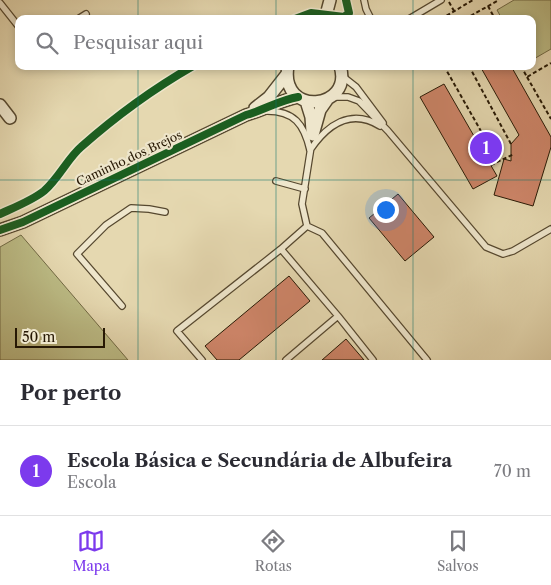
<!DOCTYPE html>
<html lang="pt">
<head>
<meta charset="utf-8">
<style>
	:root { --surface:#fff; --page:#f7f7f7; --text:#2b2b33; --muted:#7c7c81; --line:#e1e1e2; --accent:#7c3aed }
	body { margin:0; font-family:"Libre Caslon Text",serif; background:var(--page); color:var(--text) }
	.scale { position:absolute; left:15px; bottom:12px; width:90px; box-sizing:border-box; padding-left:5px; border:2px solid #271804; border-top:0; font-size:14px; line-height:18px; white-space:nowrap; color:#271804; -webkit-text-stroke:4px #eee6cc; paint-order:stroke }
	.you { position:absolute; left:385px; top:209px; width:18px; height:18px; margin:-12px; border:4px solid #fff; border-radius:50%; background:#1a73e8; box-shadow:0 0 0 8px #1a73e833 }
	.badge { display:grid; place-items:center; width:32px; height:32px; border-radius:50%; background:var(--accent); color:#fff; font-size:16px; font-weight:700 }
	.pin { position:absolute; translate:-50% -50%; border:2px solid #fff; box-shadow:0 1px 5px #0006 }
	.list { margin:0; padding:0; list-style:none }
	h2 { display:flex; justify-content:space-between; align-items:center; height:65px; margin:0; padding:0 20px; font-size:21px }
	h2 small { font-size:16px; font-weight:400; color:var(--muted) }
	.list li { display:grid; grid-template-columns:32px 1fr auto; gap:15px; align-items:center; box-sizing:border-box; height:90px; padding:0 20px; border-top:1px solid var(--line) }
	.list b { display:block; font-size:19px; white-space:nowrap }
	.list p { margin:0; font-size:16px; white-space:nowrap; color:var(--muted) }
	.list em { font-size:16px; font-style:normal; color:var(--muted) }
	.icon { flex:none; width:28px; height:28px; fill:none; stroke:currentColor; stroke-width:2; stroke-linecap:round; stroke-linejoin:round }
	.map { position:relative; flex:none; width:551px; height:360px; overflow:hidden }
	.search { position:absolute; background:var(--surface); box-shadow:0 2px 8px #0003; left:15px; right:15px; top:15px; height:55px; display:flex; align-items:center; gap:12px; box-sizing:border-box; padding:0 18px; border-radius:10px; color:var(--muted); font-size:19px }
	.sheet { height:155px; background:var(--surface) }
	nav { display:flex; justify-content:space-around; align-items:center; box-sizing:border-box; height:70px; border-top:1px solid var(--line); background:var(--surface); font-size:14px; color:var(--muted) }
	nav a { display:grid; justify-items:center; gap:2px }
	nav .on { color:var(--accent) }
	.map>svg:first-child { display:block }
	.green { fill:#bcbc86; stroke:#726a45 }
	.building { fill:#ce8569; stroke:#271804 }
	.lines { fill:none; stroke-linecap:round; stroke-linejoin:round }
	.service-casing { stroke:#56482f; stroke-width:8 }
	.minor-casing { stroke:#56482f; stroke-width:14 }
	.path { stroke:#271804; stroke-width:2; stroke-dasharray:4 2.5; stroke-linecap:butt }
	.service { stroke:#eee6cc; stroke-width:5.5 }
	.minor { stroke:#eee6cc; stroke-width:11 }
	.cycleway-casing { stroke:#eee6cc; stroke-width:11 }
	.cycleway { stroke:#1b5e20; stroke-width:8 }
	.grid { fill:none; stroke:#0f766e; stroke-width:1; stroke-opacity:0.55 }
	.labels { text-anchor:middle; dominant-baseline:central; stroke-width:4.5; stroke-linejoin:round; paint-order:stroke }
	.street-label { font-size:12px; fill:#271804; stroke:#eee6cc }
</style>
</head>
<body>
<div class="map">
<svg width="551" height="360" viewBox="0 0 551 360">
	<rect width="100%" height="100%" fill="#e5d8b0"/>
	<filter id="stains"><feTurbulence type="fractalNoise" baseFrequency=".004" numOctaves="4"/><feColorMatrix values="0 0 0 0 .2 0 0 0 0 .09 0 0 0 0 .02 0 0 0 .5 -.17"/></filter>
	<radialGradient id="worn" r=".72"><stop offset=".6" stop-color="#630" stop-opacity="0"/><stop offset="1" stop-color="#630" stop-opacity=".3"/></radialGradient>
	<path class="green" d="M514,0H551V49L532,60V19H502L497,10Z
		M21,235L128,360H0V247Z"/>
	<path class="building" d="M480,66H511L551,137V147L533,206L494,195L504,159L511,161V144L519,135Z
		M444,84L497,176L473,189L420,97Z
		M398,194L434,237L405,261L369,218Z
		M289,276L310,301L239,360H217L205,346Z
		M346,339L364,360H322Z"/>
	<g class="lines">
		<defs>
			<path id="service" d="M364,0L366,9L371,19
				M0,3L19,27
				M78,19L86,14
				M409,19L441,0
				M342,76L356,87L383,123
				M333,97H348L359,101L388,131L486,247L503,254L513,251L551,229
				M267,111C294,111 304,124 310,150
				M310,150C327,125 351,108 380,126
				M276,181L305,189
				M307,226L322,233L427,360
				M307,226L281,249L338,316L373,360
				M307,226L302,204L311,147
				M122,306L77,254L106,225L131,208L149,209L165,212
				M202,360L177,331L281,249
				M286,360L338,316"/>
			<path id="minor" d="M325,19L330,0
				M288,66C279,117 354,110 340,66
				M306,101L311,117L312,131
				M0,105L10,118
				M255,108L269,97L287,74
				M313,135L320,110L327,100
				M0,230L23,222L246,115C264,110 280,100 298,97"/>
		</defs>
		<use href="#service" class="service-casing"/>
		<use href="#minor" class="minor-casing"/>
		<path class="path" d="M449,2L454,11
			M488,6L495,19
			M441,19L473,0
			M465,19L499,0
			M444,66L498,161
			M469,66L511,144
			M521,66L527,77L551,63
			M527,77L551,119
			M491,165L514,154"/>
		<use href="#service" class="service"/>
		<use href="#minor" class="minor"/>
		<defs>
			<path id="cycleway" d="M295,19L311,13L344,17L349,13L346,0
				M0,214C13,208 33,200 44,191C59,178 68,158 81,147C116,116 153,89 193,66
				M0,230L23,222L246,115C264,110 280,100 298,97"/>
		</defs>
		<use href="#cycleway" class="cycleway-casing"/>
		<use href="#cycleway" class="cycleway"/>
	</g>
	<path class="grid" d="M138,0V19M276,0V19M413,0V19M138,66V360M276,66V360M413,66V360M0,180H551"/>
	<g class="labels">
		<g class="street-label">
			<text transform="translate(129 158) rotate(-25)">Caminho dos Brejos</text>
		</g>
	</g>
	<rect width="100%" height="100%" filter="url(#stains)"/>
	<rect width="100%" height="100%" fill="url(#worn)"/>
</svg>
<div class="scale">50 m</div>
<div class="you"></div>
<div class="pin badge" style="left:486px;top:148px">1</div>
<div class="search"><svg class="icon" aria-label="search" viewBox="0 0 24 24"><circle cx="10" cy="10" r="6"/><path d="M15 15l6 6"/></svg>Pesquisar aqui</div>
</div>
<section class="sheet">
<h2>Por perto<small></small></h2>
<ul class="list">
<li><span class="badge">1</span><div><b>Escola Básica e Secundária de Albufeira</b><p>Escola</p></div><em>70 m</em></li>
</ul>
</section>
<nav>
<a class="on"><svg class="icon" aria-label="map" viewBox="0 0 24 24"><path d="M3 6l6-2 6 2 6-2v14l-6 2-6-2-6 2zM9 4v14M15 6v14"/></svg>Mapa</a>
<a><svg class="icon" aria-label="directions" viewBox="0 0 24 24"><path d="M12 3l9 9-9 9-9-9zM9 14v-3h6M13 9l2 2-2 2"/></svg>Rotas</a>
<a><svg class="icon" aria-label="saved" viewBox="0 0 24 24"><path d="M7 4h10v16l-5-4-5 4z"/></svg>Salvos</a>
</nav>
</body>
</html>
